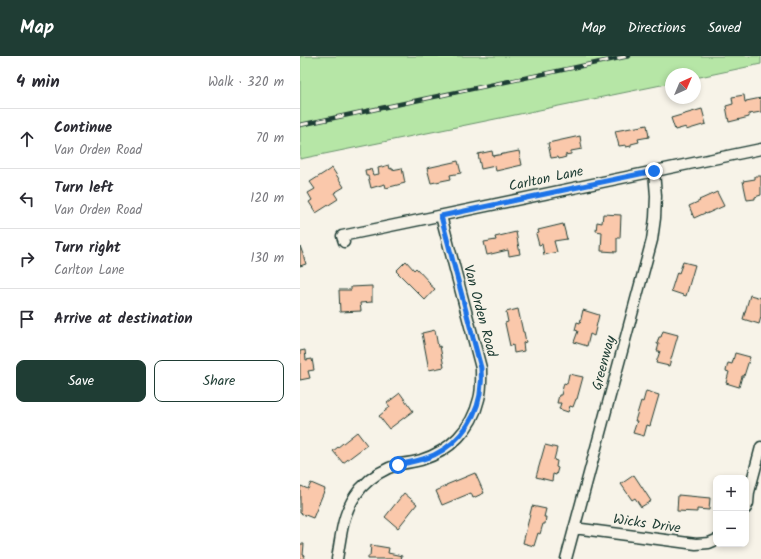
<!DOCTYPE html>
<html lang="en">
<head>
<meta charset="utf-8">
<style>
	:root { --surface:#fff; --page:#f7f7f7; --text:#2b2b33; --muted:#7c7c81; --line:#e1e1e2; --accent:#1f3d34 }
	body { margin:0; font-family:Kalam,sans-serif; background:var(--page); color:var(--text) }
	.controls { position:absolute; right:12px; bottom:12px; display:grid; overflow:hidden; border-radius:8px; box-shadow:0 2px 6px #0003 }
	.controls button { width:36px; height:36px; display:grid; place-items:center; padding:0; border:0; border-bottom:1px solid var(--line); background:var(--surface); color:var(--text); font:20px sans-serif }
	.compass { position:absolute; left:365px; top:12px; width:36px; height:36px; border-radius:50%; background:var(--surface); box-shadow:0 2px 6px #0003; rotate:44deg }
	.stop { position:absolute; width:12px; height:12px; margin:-9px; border:3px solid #1a73e8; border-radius:50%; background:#fff }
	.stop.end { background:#1a73e8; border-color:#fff; box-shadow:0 1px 4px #0008 }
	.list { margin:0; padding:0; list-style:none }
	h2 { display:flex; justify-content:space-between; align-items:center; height:52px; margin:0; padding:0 16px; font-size:17px }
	h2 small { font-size:13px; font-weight:400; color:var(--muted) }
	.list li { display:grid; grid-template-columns:26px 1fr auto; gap:12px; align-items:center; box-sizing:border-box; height:60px; padding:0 16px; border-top:1px solid var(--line) }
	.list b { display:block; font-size:15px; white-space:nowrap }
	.list p { margin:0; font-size:13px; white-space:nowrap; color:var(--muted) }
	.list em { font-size:13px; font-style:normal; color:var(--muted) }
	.actions { display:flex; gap:8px; padding:12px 16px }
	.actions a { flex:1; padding:9px 0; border:1px solid var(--accent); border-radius:8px; text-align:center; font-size:14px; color:var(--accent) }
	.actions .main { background:var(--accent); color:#fff }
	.icon { flex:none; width:22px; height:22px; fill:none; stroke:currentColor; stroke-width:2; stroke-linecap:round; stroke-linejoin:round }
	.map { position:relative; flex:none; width:461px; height:503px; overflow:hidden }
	header { display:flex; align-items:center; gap:24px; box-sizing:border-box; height:56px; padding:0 20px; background:var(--accent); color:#fff }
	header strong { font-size:19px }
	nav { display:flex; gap:22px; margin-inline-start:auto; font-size:14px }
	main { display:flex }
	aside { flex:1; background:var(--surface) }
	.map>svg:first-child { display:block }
	.green { fill:#b6e6a6; stroke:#6a926d }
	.building { fill:#fac8ab; stroke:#1f3d34 }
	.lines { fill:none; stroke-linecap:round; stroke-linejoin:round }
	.street-casing { stroke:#1f3d34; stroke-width:13 }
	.street { stroke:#f7f3e8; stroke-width:10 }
	.rail-casing { stroke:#1f3d34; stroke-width:4.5 }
	.rail { stroke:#f7f3e8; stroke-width:3; stroke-dasharray:9; stroke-linecap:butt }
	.route { stroke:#1a73e8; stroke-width:5 }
	.labels { text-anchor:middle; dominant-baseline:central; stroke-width:3; stroke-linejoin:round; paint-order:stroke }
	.street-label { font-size:14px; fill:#1f3d34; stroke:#f7f3e8 }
</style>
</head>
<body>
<header>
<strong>Map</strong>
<nav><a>Map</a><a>Directions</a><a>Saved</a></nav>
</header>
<main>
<aside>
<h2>4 min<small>Walk · 320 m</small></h2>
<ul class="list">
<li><svg class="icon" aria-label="ahead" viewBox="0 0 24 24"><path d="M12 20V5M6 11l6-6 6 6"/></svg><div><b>Continue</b><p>Van Orden Road</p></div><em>70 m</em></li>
<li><svg class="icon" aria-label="left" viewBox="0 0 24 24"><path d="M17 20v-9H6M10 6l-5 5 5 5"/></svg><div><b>Turn left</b><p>Van Orden Road</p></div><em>120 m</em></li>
<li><svg class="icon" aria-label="right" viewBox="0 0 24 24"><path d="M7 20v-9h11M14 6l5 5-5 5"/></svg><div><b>Turn right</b><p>Carlton Lane</p></div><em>130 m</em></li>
<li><svg class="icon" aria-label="arrive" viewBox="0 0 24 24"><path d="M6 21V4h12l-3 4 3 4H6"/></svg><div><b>Arrive at destination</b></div></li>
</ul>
<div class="actions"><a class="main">Save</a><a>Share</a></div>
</aside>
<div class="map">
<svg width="461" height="503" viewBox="0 0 461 503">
	<rect width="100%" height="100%" fill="#f7f3e8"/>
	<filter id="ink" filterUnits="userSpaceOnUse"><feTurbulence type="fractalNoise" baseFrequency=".025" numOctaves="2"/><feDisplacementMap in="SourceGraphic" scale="8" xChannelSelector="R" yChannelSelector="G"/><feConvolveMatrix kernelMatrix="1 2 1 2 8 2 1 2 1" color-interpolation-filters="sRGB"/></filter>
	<g filter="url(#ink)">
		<path class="green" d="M0,0H461V8L395,22V18H371V27L0,103Z"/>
		<path class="building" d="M444,39L445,46H446V45L461,42V56L449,58V61L429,66L426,50L433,48L432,41Z
			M402,53L406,68L386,74V71L375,74L371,62Z
			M347,69L349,81L338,83L339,86L331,88V90L326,91V89L319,90L315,75Z
			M280,80L282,93L271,95V98L265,99L266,101L259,103L258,101L251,102L248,87Z
			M192,95L193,100L219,95L222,109L196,115L195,110L181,113L178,98Z
			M158,105L161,117L150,119L151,123L131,127L127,112Z
			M89,109L90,113L92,112V114L102,112L105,127L86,132L85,128L71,132L68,120H66L65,114L71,113L73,119L79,118L78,112Z
			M32,112L44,131L34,137L38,143L16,157L9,146L12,144L8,137L15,133L10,126Z
			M455,120H461V139L455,141V143L447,144L443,125L455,123Z
			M417,136L424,150L406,158L405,157L394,162L389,150L400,145L399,144Z
			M303,158L321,159L320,182H317V196L301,195L302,176L296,175L297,166L302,167Z
			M263,168L267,183L254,185L257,196L244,199L242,188L239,189L236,178L239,177L238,174Z
			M216,176L220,198L209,200L208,194L187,199L184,186L196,184L195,181Z
			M0,190L4,201V202L6,208L0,210Z
			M106,205L114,214L116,212L130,227L129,228L135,233L125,244L96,215Z
			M383,206L395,209L386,240L371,235L377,216L379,217Z
			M72,230V246L60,247L61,255L40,256L39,234H51V231Z
			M450,239L461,242V261L459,268L443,263Z
			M218,253L223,276H224L226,286L223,287L224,295L214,297L213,289L210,290L205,267L208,266L206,256Z
			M283,254L299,259L294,280L290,278L287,290L274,286L278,275L275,274L277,266L280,267Z
			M135,274L138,291L140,290L144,311L129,314L122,277Z
			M363,275L378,279L369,310L356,307L360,295H357L359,288H357L359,281H361Z
			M5,294L6,304L12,303L14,314L8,315L10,322L0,324V295Z
			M435,297L450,301L444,320H442L439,331L426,327L429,316L426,315L428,307L432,308Z
			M269,318L283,321L277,343H276L273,351L270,350L268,356L259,353L261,347H257L259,339H261L264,327L267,328Z
			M346,335L359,339L350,370L347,369L344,380L333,377L337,365H335L341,345L343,346Z
			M100,337L113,355L89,373L79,360L90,351L87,347Z
			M57,376L67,389L43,407L33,395Z
			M245,389L257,392L254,404L257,405L256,411L258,412L256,419L253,418L252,425L236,421Z
			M175,417L184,437L173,442L171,437L142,449L136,435L146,430V429Z
			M334,419L351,445L341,451L335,442L332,444L321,428Z
			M11,427L25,433L13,462L0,457V433L1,430L8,433Z
			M104,437L117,448L98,472L85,461Z
			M378,439L410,442L409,454L397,453V456L377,455Z
			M232,450L246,453L244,461H246L245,468H243L240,478L238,477L234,490L223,487Z
			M0,488H4L3,499H5L4,503H0Z
			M71,489L89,492L88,497L102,500L101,503H68V500H70Z"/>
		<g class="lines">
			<defs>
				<path id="street" d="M44,186L42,180L461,93
					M446,452L448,447L449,436L461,391
					M274,472L396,488L409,487L416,484
					M37,503C42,475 42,455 61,432C71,421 86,412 100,408C107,407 114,406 121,404C150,395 172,373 179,343C182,333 181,323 181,312L141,160
					M266,503L352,184L355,162L356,140L354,115"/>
			</defs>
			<use href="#street" class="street-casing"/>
			<use href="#street" class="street"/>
			<defs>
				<path id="rail" d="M0,69L329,0"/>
			</defs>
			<use href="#rail" class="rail-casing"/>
			<use href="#rail" class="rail"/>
		</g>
	</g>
	<g class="lines" filter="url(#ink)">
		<path class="route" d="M98,409C110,406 123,404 134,399C161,386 180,358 181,328C182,323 181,318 181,312L141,160L354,115"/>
	</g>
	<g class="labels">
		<g class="street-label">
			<text transform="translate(246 123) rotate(-12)">Carlton Lane</text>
			<text transform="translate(180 255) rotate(75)">Van Orden Road</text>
			<text transform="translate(304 307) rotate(-75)">Greenway</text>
			<text transform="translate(347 468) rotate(8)">Wicks Drive</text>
		</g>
	</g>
</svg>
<div class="controls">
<button>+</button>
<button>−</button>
</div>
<svg class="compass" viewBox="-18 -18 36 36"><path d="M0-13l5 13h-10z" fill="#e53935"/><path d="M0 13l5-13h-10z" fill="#7c7c81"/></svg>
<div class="stop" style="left:98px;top:409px"></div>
<div class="stop end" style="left:354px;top:115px"></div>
</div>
</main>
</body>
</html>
